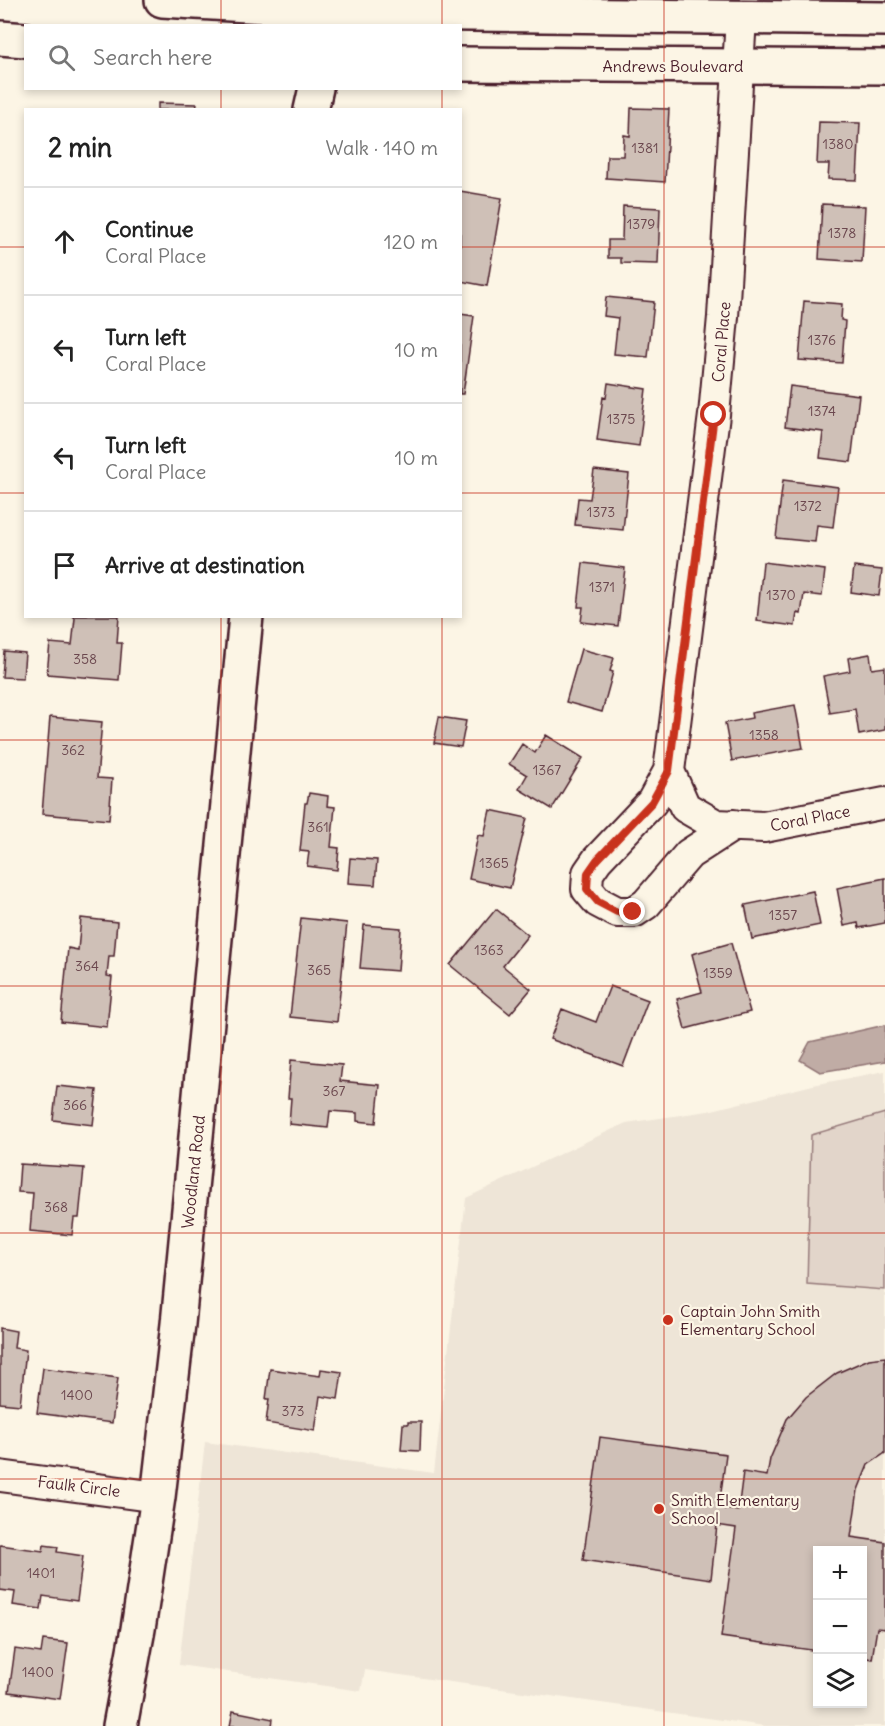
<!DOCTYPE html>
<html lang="en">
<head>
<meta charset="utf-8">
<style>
	:root { --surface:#fff; --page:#f2f2f2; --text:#222; --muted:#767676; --line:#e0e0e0 }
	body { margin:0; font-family:Delius,sans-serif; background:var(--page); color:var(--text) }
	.controls { position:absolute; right:18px; bottom:18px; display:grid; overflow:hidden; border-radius:0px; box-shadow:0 3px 9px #0003 }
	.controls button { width:54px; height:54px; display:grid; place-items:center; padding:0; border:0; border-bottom:2px solid var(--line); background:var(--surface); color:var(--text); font:30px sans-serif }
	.stop { position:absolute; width:18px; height:18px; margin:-14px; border:4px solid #c8321e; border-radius:50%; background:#fff }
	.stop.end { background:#c8321e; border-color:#fff; box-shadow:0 2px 6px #0008 }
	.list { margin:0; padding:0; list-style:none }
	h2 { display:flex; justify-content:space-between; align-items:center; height:78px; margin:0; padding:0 24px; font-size:26px }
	h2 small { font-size:20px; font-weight:400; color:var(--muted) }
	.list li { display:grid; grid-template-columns:39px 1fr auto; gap:18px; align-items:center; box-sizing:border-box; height:108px; padding:0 24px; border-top:2px solid var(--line) }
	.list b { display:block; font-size:22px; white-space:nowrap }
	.list p { margin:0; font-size:20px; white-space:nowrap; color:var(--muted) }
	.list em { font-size:20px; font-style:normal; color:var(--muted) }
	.icon { flex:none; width:33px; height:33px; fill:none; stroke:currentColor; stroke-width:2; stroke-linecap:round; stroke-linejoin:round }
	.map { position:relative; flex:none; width:885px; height:1726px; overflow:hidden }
	.search { position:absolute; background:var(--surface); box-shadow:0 3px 9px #0003; left:24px; top:24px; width:438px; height:66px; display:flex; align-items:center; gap:15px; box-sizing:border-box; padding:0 21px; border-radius:0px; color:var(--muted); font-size:22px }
	.panel { position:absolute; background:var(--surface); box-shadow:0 3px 9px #0003; left:24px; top:108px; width:438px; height:510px; border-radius:0px }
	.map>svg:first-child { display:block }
	.built { fill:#eee5d7; fill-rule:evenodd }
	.green { fill:#e2d5ca; stroke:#967a7a; stroke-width:1.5 }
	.water { fill:#c0aca5; stroke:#917474; stroke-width:1.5 }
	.building { fill:#cfc0b7; stroke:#4a1f2b; stroke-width:1.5 }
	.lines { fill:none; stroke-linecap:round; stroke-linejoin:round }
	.street-casing { stroke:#4a1f2b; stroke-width:34 }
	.secondary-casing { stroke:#4a1f2b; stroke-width:38 }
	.street { stroke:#fcf5e5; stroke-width:30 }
	.secondary { stroke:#fcf5e5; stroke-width:33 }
	.route { stroke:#c8321e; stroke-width:8 }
	.grid { fill:none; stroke:#c8321e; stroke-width:1.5; stroke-opacity:0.55 }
	.poi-dot { fill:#c8321e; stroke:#fcf5e5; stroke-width:2 }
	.labels { text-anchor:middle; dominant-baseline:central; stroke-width:4.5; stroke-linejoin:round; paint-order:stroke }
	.number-label { font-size:14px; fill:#6b474e }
	.street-label { font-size:16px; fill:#4a1f2b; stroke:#fcf5e5 }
	.poi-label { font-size:16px; fill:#4a1f2b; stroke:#fcf5e5; text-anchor:start }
</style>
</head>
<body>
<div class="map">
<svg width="885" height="1726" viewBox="0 0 885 1726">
	<rect width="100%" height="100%" fill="#fcf5e5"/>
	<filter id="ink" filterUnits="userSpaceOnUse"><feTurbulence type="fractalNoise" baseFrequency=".0167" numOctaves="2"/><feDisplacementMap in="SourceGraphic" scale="12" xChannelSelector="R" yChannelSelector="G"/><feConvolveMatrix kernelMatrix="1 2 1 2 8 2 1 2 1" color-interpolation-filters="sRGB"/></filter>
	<g filter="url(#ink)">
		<path class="built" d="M885,1071V1726H765L365,1670L361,1691L179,1665L205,1442L434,1473L466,1198L626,1123L708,1111L813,1085ZM818,1550H862V1704H818Z"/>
		<path class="green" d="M885,1113V1290L807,1284L811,1135Z"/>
		<path class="water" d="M885,1025V1061L820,1072L800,1060L810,1042Z"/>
		<path class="building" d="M158,103L197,104L196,110H158Z
			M631,108L669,109L665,182L606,178L607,156H623L624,135L630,136Z
			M819,122L860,123L857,180L828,179L829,164H817Z
			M460,191L502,198L487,286L460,281Z
			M822,204L865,206L862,262L819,259Z
			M623,206L660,208L658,264L621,263V258H608V240H622Z
			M606,297L654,302L648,357L614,354L618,318L604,316Z
			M804,301L842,304L841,320L845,321L842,363L799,360Z
			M460,314L474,316L463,394H460Z
			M608,383L646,389L639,446L597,440L603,397L606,398Z
			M790,386L859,395L851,462L820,458L823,432L785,427Z
			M594,470L629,474L623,530L575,525L578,498L590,499Z
			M783,480L838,487L833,527L817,525L815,542L776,538Z
			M763,562L825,570L822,596L804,594L801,614L797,613L795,626L757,621Z
			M583,563L625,568L618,626L581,622L583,607H578Z
			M854,567L882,570L879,596L851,592Z
			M73,616H119L117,643H122L119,680L47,674L50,643L72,645L75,618Z
			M581,649L614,658L610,671L613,672L602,712L566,702Z
			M4,651L25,653L23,678L2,677Z
			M870,654L872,669L885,667V730L859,735L855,709L830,713L823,676L850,671L848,658Z
			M795,705L803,748L732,761L725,723L752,718L751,713Z
			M50,717L102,722L97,778L112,779L109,820L42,814Z
			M439,717L466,721L461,747L434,743Z
			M546,735L583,758L552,809L519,789L527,775L509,764L522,744L535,753Z
			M309,793L328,796L327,806L335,807L331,847L339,848L337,870L307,866L309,852L300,851L305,803H307Z
			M490,810L527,818L510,888L469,879L478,835L484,836Z
			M350,858L377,860L375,885L348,883Z
			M885,878V923L859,928L858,923L844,926L837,888Z
			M813,891L820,925L752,939L745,905Z
			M496,909L528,935L503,966L531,989L510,1014L450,965Z
			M81,918L117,922L114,956H109L107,976L112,977L107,1027L61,1022L68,948L78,950Z
			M301,918L347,923L337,1022L290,1017Z
			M364,925L401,928L398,971L360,968Z
			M731,943L750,1012L685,1029L677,999L702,992L692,954Z
			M610,986L648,1000L623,1066L550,1039L562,1009L596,1022Z
			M291,1060L342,1065L340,1081L380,1085L376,1123L357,1121V1113L330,1111L328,1128L289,1124L291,1098H288Z
			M57,1086L97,1090L93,1125L53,1120Z
			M20,1164L84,1168L79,1218H74L72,1235L30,1231L33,1193L18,1192Z
			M0,1328L16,1331L14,1348L26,1350L20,1405L0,1403Z
			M885,1357V1453L868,1465L858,1490L851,1537L885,1542V1629L877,1628L872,1659L862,1657V1550H818V1651L721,1637L736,1528L717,1525L711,1579L583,1560L600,1437L726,1454L719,1508L738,1511L743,1472L767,1476L770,1459L787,1419L806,1397L837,1373L869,1359Z
			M43,1368L118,1378L112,1423L37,1413Z
			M270,1369L320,1376L321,1369L342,1372L338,1399L320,1396L315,1431L266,1423L269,1399H266Z
			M408,1422H421L420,1451L401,1450L403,1424H408Z
			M0,1545L43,1551L44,1545L58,1547L57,1552L83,1556L77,1601L43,1596L41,1609L13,1605L15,1592L0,1590Z
			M43,1640L68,1643L60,1699L9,1692L15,1649L41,1653Z
			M233,1711L273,1719L272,1726H230Z"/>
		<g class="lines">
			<defs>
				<path id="street" d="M741,18L723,317L714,415L669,771L685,807L716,825L764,827L885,803
					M669,771L652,802L597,860L588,873L587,889L598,902L617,912H634L646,904L689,854L734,825
					M0,1476L158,1497"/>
				<path id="secondary" d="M162,0L381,13L885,19
					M0,38L26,40
					M460,64L885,67
					M311,110L316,88
					M120,1726L138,1629L158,1497L178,1324L246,616"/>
			</defs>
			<use href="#street" class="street-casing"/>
			<use href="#secondary" class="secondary-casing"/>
			<use href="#street" class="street"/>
			<use href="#secondary" class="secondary"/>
		</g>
	</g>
	<g class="lines" filter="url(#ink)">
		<path class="route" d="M633,912H617L598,902L587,889L588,873L597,860L652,802L669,771L714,415"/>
	</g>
	<path class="grid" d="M221,0V26M442,0V26M664,0V1726M221,88V110M442,88V110M0,247H26M460,247H885M0,493H26M460,493H885M221,616V1726M442,616V1726M0,740H885M0,986H885M0,1233H885M0,1479H885"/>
	<g class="poi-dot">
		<circle cx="668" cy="1320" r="6"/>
		<circle cx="659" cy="1509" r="6"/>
	</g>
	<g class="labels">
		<g class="number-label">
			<text x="838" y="144">1380</text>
			<text x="645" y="148">1381</text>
			<text x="641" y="224">1379</text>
			<text x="842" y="233">1378</text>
			<text x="822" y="340">1376</text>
			<text x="822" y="411">1374</text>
			<text x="621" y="419">1375</text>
			<text x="808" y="506">1372</text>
			<text x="601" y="512">1373</text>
			<text x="602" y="587">1371</text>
			<text x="781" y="595">1370</text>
			<text x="85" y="659">358</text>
			<text x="764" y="735">1358</text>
			<text x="73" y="750">362</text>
			<text x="547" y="770">1367</text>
			<text x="318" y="827">361</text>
			<text x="494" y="863">1365</text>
			<text x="783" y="915">1357</text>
			<text x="489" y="950">1363</text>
			<text x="87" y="966">364</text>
			<text x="319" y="970">365</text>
			<text x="718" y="973">1359</text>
			<text x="334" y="1091">367</text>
			<text x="75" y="1105">366</text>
			<text x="56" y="1207">368</text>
			<text x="77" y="1395">1400</text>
			<text x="293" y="1411">373</text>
			<text x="41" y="1573">1401</text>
			<text x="38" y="1672">1400</text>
		</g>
		<g class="street-label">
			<text x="673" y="66">Andrews Boulevard</text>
			<text transform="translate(721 342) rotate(-85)">Coral Place</text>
			<text transform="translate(810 818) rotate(-11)">Coral Place</text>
			<text transform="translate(193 1172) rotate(-84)">Woodland Road</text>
			<text transform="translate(79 1486) rotate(7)">Faulk Circle</text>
		</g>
		<g class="poi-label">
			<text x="680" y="1311">Captain John Smith<tspan x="680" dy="18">Elementary School</tspan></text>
			<text x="671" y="1500">Smith Elementary<tspan x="671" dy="18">School</tspan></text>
		</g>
	</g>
</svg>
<div class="controls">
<button>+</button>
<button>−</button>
<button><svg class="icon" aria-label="layers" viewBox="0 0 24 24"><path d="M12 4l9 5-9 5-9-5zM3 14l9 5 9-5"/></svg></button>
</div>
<div class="stop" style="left:714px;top:415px"></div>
<div class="stop end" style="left:633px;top:912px"></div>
<div class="search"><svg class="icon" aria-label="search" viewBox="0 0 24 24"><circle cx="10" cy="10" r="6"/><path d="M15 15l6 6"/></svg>Search here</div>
<section class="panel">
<h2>2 min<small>Walk · 140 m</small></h2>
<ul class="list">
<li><svg class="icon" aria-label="ahead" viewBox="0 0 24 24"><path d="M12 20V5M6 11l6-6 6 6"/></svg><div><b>Continue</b><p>Coral Place</p></div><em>120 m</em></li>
<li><svg class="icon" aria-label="left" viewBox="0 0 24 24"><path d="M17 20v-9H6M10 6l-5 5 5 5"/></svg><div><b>Turn left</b><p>Coral Place</p></div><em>10 m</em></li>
<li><svg class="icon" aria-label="left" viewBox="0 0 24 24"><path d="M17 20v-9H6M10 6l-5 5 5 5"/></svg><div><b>Turn left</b><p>Coral Place</p></div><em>10 m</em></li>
<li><svg class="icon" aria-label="arrive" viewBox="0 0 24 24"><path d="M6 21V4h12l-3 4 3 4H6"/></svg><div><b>Arrive at destination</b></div></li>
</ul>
</section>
</div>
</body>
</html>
